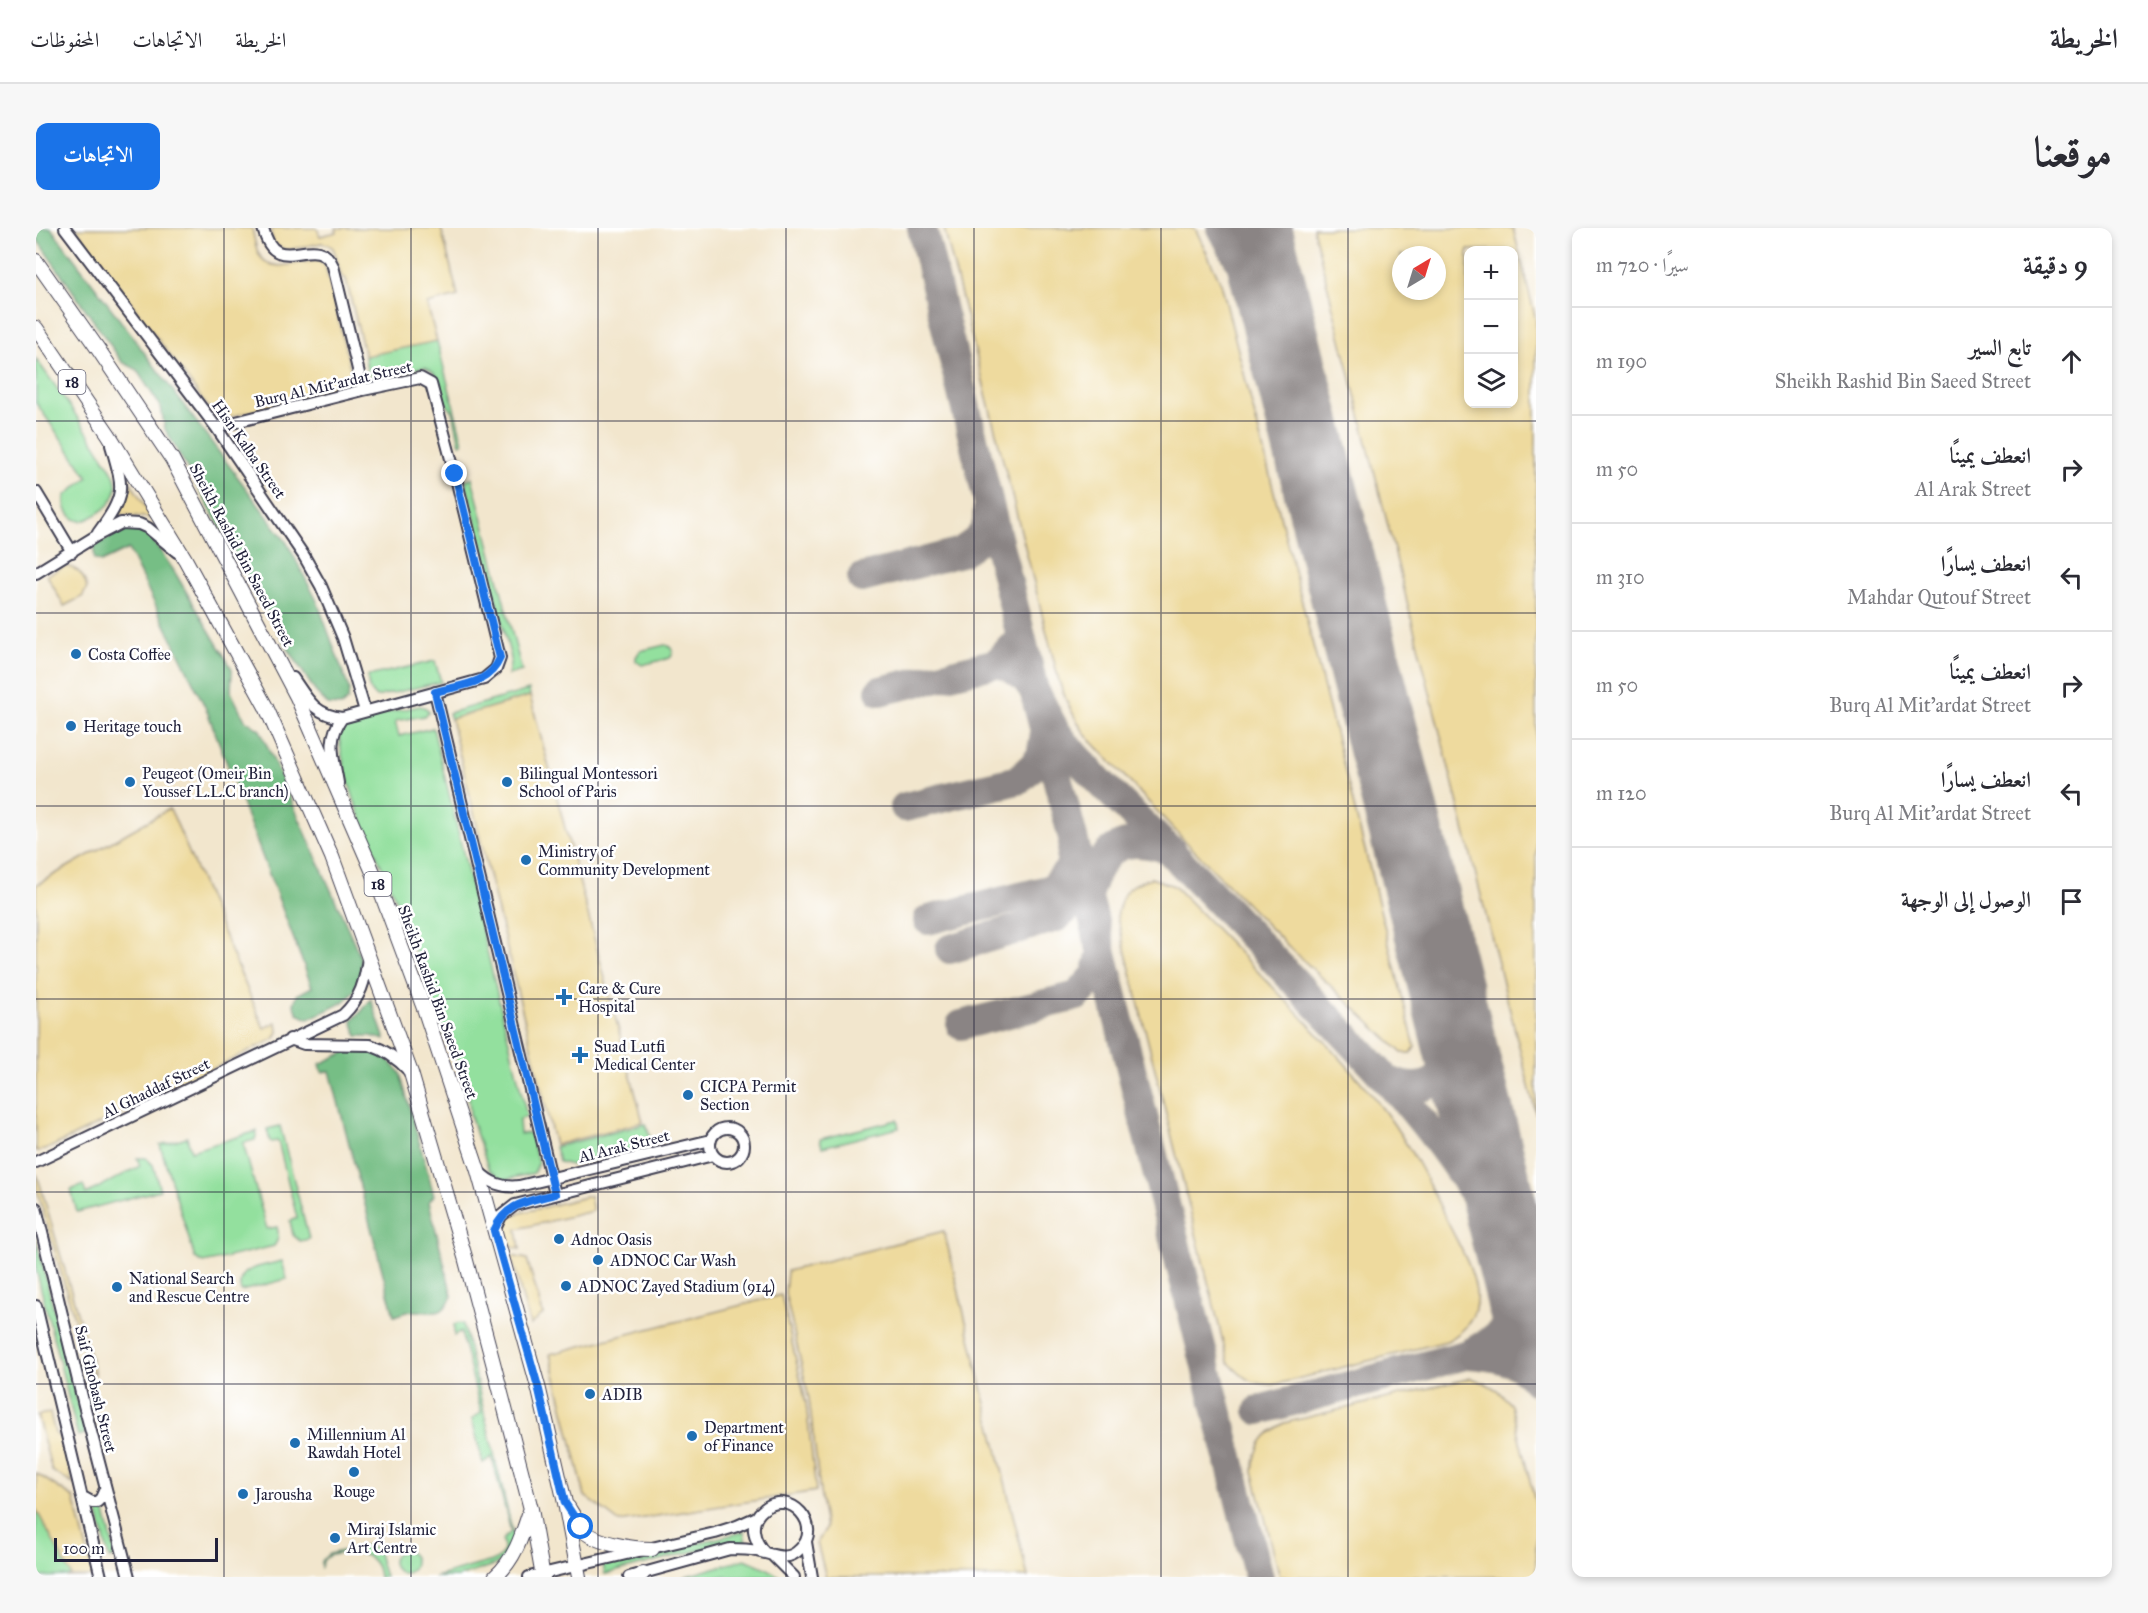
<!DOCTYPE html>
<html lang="ar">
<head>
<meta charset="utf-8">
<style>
	:root { --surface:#fff; --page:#f7f7f7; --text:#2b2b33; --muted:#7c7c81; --line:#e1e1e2; --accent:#1a73e8 }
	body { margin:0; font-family:"IM FELL Great Primer",Amiri,serif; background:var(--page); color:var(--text); direction:rtl }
	.controls { position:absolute; right:18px; top:18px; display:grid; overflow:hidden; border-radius:12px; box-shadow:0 3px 9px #0003 }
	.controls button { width:54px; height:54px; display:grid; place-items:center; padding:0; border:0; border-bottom:2px solid var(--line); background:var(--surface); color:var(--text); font:30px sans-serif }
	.compass { position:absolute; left:1356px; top:18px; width:54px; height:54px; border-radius:50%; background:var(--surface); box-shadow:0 3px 9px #0003; rotate:38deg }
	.scale { position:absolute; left:18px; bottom:15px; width:164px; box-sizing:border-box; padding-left:6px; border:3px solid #22223b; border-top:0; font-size:16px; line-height:21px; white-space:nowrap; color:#22223b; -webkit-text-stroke:4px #fff; paint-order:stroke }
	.stop { position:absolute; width:18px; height:18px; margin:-14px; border:4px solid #1a73e8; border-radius:50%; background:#fff }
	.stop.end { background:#1a73e8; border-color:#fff; box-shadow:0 2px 6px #0008 }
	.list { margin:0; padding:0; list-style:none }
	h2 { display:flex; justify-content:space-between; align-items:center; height:78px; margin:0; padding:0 24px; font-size:26px }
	h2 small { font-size:20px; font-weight:400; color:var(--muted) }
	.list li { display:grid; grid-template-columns:39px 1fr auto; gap:18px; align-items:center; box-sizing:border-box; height:108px; padding:0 24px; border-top:2px solid var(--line) }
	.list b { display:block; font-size:22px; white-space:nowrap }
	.list p { margin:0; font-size:20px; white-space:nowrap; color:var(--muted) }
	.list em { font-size:20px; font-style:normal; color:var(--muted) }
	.icon { flex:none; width:33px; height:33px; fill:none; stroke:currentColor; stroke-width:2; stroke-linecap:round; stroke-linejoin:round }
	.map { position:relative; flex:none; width:1500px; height:1349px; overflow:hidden; direction:ltr; border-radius:12px }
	header { display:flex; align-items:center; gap:36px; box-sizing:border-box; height:84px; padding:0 30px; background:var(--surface); border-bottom:2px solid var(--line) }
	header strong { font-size:28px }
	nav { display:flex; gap:33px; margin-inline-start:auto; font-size:21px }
	.intro { display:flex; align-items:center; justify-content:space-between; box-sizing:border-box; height:144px; padding:0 36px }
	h1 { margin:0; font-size:42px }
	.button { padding:15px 27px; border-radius:12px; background:var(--accent); color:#fff; font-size:21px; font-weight:700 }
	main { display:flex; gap:36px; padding:0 36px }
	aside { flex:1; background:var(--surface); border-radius:12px; box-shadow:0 3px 9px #0003 }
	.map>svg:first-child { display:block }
	.green { fill:#93e09e; stroke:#5a816c; stroke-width:1.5 }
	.forest { fill:#76be85; stroke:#4c7060; stroke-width:1.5 }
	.sand { fill:#eeda9e; stroke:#887e6c; stroke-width:1.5; fill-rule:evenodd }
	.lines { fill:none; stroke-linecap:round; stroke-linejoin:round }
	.taxiway { stroke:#8a8484; stroke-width:30 }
	.runway { stroke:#8a8484; stroke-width:74 }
	.minor-casing { stroke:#413f51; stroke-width:14 }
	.major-casing { stroke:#413f51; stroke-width:16 }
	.minor { stroke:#fff; stroke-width:10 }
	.major { stroke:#fff; stroke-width:14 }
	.route { stroke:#1a73e8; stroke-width:8 }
	.grid { fill:none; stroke:#22223b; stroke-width:1.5; stroke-opacity:0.55 }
	.poi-dot { fill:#1f6fb2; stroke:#fff; stroke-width:2 }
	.labels { text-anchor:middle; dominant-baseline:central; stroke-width:5; stroke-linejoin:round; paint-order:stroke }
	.shield { fill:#fff; stroke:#646476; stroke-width:1.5 }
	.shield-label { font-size:15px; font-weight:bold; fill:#22223b }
	.street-label { font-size:16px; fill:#22223b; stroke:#fff }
	.poi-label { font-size:16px; fill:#22223b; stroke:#fff; text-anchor:start }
</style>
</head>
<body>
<header>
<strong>الخريطة</strong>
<nav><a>الخريطة</a><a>الاتجاهات</a><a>المحفوظات</a></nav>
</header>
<div class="intro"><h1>موقعنا</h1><a class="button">الاتجاهات</a></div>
<main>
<aside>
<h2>9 دقيقة<small>سيرًا · 720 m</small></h2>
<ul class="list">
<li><svg class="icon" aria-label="ahead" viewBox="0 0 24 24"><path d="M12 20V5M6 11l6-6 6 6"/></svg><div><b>تابع السير</b><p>Sheikh Rashid Bin Saeed Street</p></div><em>190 m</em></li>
<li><svg class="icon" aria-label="right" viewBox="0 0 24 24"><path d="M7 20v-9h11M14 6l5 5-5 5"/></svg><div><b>انعطف يمينًا</b><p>Al Arak Street</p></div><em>50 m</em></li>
<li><svg class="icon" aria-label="left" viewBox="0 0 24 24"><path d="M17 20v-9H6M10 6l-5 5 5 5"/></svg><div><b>انعطف يسارًا</b><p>Mahdar Qutouf Street</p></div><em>310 m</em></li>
<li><svg class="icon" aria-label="right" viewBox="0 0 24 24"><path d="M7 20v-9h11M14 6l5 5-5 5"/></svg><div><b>انعطف يمينًا</b><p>Burq Al Mit'ardat Street</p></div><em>50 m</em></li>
<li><svg class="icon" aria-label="left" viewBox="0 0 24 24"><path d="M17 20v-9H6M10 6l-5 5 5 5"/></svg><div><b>انعطف يسارًا</b><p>Burq Al Mit'ardat Street</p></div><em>120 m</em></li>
<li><svg class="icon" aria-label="arrive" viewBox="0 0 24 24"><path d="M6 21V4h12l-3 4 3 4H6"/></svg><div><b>الوصول إلى الوجهة</b></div></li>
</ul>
</aside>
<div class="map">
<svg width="1500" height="1349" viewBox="0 0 1500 1349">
	<rect width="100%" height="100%" fill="#fff"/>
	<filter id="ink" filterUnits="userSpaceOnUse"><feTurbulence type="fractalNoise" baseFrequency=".0167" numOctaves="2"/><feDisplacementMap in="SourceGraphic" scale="12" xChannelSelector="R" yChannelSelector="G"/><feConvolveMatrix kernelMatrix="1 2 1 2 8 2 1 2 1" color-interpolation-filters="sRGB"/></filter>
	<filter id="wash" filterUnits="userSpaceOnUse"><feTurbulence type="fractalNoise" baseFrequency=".008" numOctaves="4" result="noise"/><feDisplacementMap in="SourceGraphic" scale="24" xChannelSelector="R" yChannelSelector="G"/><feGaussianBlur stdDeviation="1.35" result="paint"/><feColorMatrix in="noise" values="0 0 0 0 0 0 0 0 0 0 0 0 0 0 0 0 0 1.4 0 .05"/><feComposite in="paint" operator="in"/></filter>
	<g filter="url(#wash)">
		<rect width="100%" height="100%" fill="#f2e6cd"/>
		<path class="green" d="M401,113L427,215L424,216L417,183C401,172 413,150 389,139L336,149L331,143L329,128Z
			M0,131C23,163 47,195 67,229C72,237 79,245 80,254C83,272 66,284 52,291C36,298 27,281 29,268L52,249L0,175Z
			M436,250L486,443L472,447L475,430L429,252Z
			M629,417C636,418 639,425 634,430L606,437L600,433V429L604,423Z
			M399,433L405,454L340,469C333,463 331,457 332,448Z
			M493,462L494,468L415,491L413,485Z
			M384,478L390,480L393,484L388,488L359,493L363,508L397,500L491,888L483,892L484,906L494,905L502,935L498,945L468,952L453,942L434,887L433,869L419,824L409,808C392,762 377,715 359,670C338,618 308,563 303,506L310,497L319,491Z
			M861,892L863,900L786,919L784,911Z
			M610,896L616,916L535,937L523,934L519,919Z
			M244,898L273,1011L264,1013L257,1007L254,993L261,990L242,913L234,914L231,901Z
			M221,903L219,912L207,915L231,1001L241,999C243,1007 243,1011 238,1018L168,1035L159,1030L124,917L151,909L155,923Z
			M101,930H110L117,937L124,962L41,984L35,962L47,957L50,966L104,938Z
			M0,1011L49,1206L42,1208L0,1041Z
			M246,1033L251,1051L205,1063C198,1039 228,1038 246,1033Z
			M423,1095L427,1096L478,1310L471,1329L461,1336L422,1349H399L460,1332C468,1326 470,1322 466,1312L475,1304L456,1229L447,1235L436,1191L445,1184L425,1104L418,1108V1097Z
			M63,1278L68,1281L80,1329L73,1330L61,1282Z
			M0,1281L36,1348L0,1349Z
			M708,1304L710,1315H695L675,1319L569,1346L567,1337Z
			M331,1317L341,1322L349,1349H343C341,1325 320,1322 300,1326C296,1327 290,1327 288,1332C286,1334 285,1338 285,1341V1333L293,1326Z
			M357 1334a11 11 0 1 1 22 0a11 11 0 1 1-22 0Z
			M709,1331L732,1341L744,1349H647Z"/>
		<path class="forest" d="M0,0H15L251,315L281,373L313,461L312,472L305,478L292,477L279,463L253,422L129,201L125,179L100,141L86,134L0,10Z
			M99,299L112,305L138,343L196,441L195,464L209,492L224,502L325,730C327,772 305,775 272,791L262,786L258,776L261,767L276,759L171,483L92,321L65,334L58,331V318L87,301Z
			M335,771L349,812L335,808H321L316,792L326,783Z
			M318,820C340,824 350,826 364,845L398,967L393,974L416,1068C405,1092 398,1082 378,1083C372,1083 364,1086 358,1088L294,843L286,844L284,836Z"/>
		<path class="sand" d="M40,0H216C218,8 219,21 224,28C237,47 263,32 282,33L289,37L316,147L315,154L309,160L189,190L182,189L174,182Z
			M242,0H281L284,8L301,4L300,0H405L422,68L391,76L401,113L329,128L310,51L305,48L300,28L297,20L291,16L285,15L251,22L238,17L235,5V2Z
			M908,0H1159L1185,55L1379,819L1375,825H1366L1249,715L1149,613L1049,506C1038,489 1029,473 1023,453Z
			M1277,0H1477L1500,92V886ZM1432,22H1478V176H1432ZM1365,27H1401V63H1365Z
			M95,255L116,290L82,286Z
			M29,338C42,340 48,347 51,360L46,369L28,378L11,347Z
			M494,468L607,894L519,917L415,491Z
			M133,581L137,587L228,800L241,794L242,804L238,811L9,922L0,923V657Z
			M1115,650L1138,658L1157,677C1192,713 1227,749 1262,785C1292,817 1323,849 1349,884C1375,919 1395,960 1414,999C1434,1038 1463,1085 1411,1113L1237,1157C1214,1156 1207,1150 1192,1134L1081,689C1085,665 1091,657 1115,650Z
			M1,946L59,1146L53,1141L0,959Z
			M554,968L557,983L481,1001L484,1021C464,1018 460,1003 472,988Z
			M908,1003L992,1349H790L781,1315L790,1300L784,1264L773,1171L749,1065L751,1043Z
			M475,1028L491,1031L507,1086L494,1097Z
			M745,1067L770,1175L780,1263L583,1294L549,1268L514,1126Z
			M1435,1150L1449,1155L1461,1162L1475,1177L1500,1277V1349H1244L1217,1243C1220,1218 1226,1207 1248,1195Z
			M14,1185L19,1205L26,1212L37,1256L16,1243L1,1187Z
			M0,1245L38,1270L58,1349H32L35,1347L0,1281Z"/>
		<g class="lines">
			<path class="taxiway" d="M886,0L998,462L1037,610L1223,1349
				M1186,0L1223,69L1263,174
				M826,350L925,324L939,314L948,304L951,295L952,275
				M961,435C999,444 1002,476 1021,505C1037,527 1056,546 1076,566C1145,632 1209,701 1274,770C1344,844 1412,911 1459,1003C1465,1014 1479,1037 1481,1048C1483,1053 1481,1061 1481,1066C1480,1100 1459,1111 1433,1126L1223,1182
				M844,463L961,435L974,421
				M869,579L982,552L997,538L1005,528L1009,505
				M1051,668C1065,620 1085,604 1135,622
				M892,692L1016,661L1034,641L1037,616
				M914,721L1021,689L1036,676L1045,660L1046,649
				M925,797L1041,768L1060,747L1065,728
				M1351,852C1392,870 1409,853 1423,814
				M1433,1126C1459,1128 1483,1131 1500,1153"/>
			<path class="runway" d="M1219,0L1500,1122"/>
		</g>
	</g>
	<g filter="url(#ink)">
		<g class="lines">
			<defs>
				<path id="minor" d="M29,0L180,199L268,328L285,358L307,410L329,483
					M227,0C240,54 280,0 297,38L327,162
					M180,199L327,162L384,150L395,156L419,246L464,430L460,441L448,451L306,490C278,486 272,472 257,450
					M0,264L36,324
					M62,305C90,266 88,262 75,217
					M0,345L60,308L85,295L103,296L112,300L141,324
					M399,464L519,966
					M302,555C298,530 290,512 306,490
					M254,811L268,816L334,817C349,822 362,831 373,843
					M674 917a17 17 0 1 1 34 0a17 17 0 1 1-34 0Z
					M0,934L307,787C325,770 329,753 332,730
					M442,943C454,955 466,960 483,958L675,912
					M0,980L48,1177L93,1349
					M458,1003L465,988L479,977L677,927
					M0,1078L65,1349
					M47,1269L56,1274H61L65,1270L69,1261
					M770,1314L776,1349
					M737,1328L758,1349
					M493,1349L679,1305L701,1298L721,1289
					M593,1349L694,1321C703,1321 712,1321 721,1323C737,1326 751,1335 764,1321C788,1298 754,1260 728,1281C712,1293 717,1312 729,1325"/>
				<path id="major" d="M0,33L62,121L136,231L261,469L340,651L389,783L442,943L503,1162L529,1275L543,1349
					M0,100L73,207L149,331L230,479L296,629L375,845L429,1029L459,1142L495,1281L507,1349
					M532,1279C537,1287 542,1296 548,1303C562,1316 598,1321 616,1321
					M459,1349C479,1331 486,1308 494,1283
					M602,1349L607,1345"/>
			</defs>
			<use href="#minor" class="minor-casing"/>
			<use href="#major" class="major-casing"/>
			<use href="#minor" class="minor"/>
			<use href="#major" class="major"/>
		</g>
	</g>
	<g class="lines" filter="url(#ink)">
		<path class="route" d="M419,246L464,430C453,457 424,457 399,464L519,966C493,973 469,975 458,1003L503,1162L529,1275L545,1299"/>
	</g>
	<path class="grid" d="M188,0V1349M375,0V1349M562,0V1349M750,0V1349M938,0V1349M1125,0V1349M1312,0V1349M0,193H1500M0,385H1500M0,578H1500M0,771H1500M0,964H1500M0,1156H1500"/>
	<g class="poi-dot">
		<circle cx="40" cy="426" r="6"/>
		<circle cx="35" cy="498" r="6"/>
		<circle cx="94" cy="554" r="6"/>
		<circle cx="471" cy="554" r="6"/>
		<circle cx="490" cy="632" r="6"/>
		<path d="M525 760h6v6h6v6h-6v6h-6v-6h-6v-6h6z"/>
		<path d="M541 818h6v6h6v6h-6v6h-6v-6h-6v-6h6z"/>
		<circle cx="652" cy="867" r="6"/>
		<circle cx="523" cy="1011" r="6"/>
		<circle cx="562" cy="1032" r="6"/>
		<circle cx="530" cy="1058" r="6"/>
		<circle cx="81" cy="1059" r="6"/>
		<circle cx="554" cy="1166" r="6"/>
		<circle cx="656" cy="1208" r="6"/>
		<circle cx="259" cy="1215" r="6"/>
		<circle cx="318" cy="1244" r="6"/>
		<circle cx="207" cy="1266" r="6"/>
		<circle cx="299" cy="1310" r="6"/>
	</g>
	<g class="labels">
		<g class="shield">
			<rect x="22.5" y="142" width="27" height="24" rx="4.5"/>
			<rect x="328.5" y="644" width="27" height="24" rx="4.5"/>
		</g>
		<g class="shield-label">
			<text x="36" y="154">18</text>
			<text x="342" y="656">18</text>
		</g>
		<g class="street-label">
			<text transform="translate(297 156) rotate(-13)">Burq Al Mit'ardat Street</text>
			<text transform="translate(213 221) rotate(55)">Hisn Kalba Street</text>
			<text transform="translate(206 327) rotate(62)">Sheikh Rashid Bin Saeed Street</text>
			<text transform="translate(402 774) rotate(70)">Sheikh Rashid Bin Saeed Street</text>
			<text transform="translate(120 860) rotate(-26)">Al Ghaddaf Street</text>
			<text transform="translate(588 918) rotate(-14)">Al Arak Street</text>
			<text transform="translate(60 1161) rotate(76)">Saif Ghobash Street</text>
		</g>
		<g class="poi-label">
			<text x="52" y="426">Costa Coffee</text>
			<text x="47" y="498">Heritage touch</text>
			<text x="106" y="545">Peugeot (Omeir Bin<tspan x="106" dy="18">Youssef L.L.C branch)</tspan></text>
			<text x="483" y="545">Bilingual Montessori<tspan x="483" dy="18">School of Paris</tspan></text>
			<text x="502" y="623">Ministry of<tspan x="502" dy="18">Community Development</tspan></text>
			<text x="542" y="760">Care &amp; Cure<tspan x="542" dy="18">Hospital</tspan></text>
			<text x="558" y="818">Suad Lutfi<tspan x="558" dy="18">Medical Center</tspan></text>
			<text x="664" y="858">CICPA Permit<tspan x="664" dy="18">Section</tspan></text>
			<text x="535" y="1011">Adnoc Oasis</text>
			<text x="574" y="1032">ADNOC Car Wash</text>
			<text x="93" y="1050">National Search<tspan x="93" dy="18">and Rescue Centre</tspan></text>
			<text x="542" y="1058">ADNOC Zayed Stadium (914)</text>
			<text x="566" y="1166">ADIB</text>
			<text x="668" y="1199">Department<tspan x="668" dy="18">of Finance</tspan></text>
			<text x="271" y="1206">Millennium Al<tspan x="271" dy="18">Rawdah Hotel</tspan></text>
			<text x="318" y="1263" text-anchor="middle">Rouge</text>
			<text x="219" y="1266">Jarousha</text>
			<text x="311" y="1301">Miraj Islamic<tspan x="311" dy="18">Art Centre</tspan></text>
		</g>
	</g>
</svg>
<div class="controls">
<button>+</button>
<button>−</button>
<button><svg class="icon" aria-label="layers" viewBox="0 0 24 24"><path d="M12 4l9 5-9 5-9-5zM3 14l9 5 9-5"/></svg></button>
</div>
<svg class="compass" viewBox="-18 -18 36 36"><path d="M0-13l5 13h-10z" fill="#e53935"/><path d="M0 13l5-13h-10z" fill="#7c7c81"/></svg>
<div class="scale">100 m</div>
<div class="stop" style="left:545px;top:1299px"></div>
<div class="stop end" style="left:419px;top:246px"></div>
</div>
</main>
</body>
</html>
